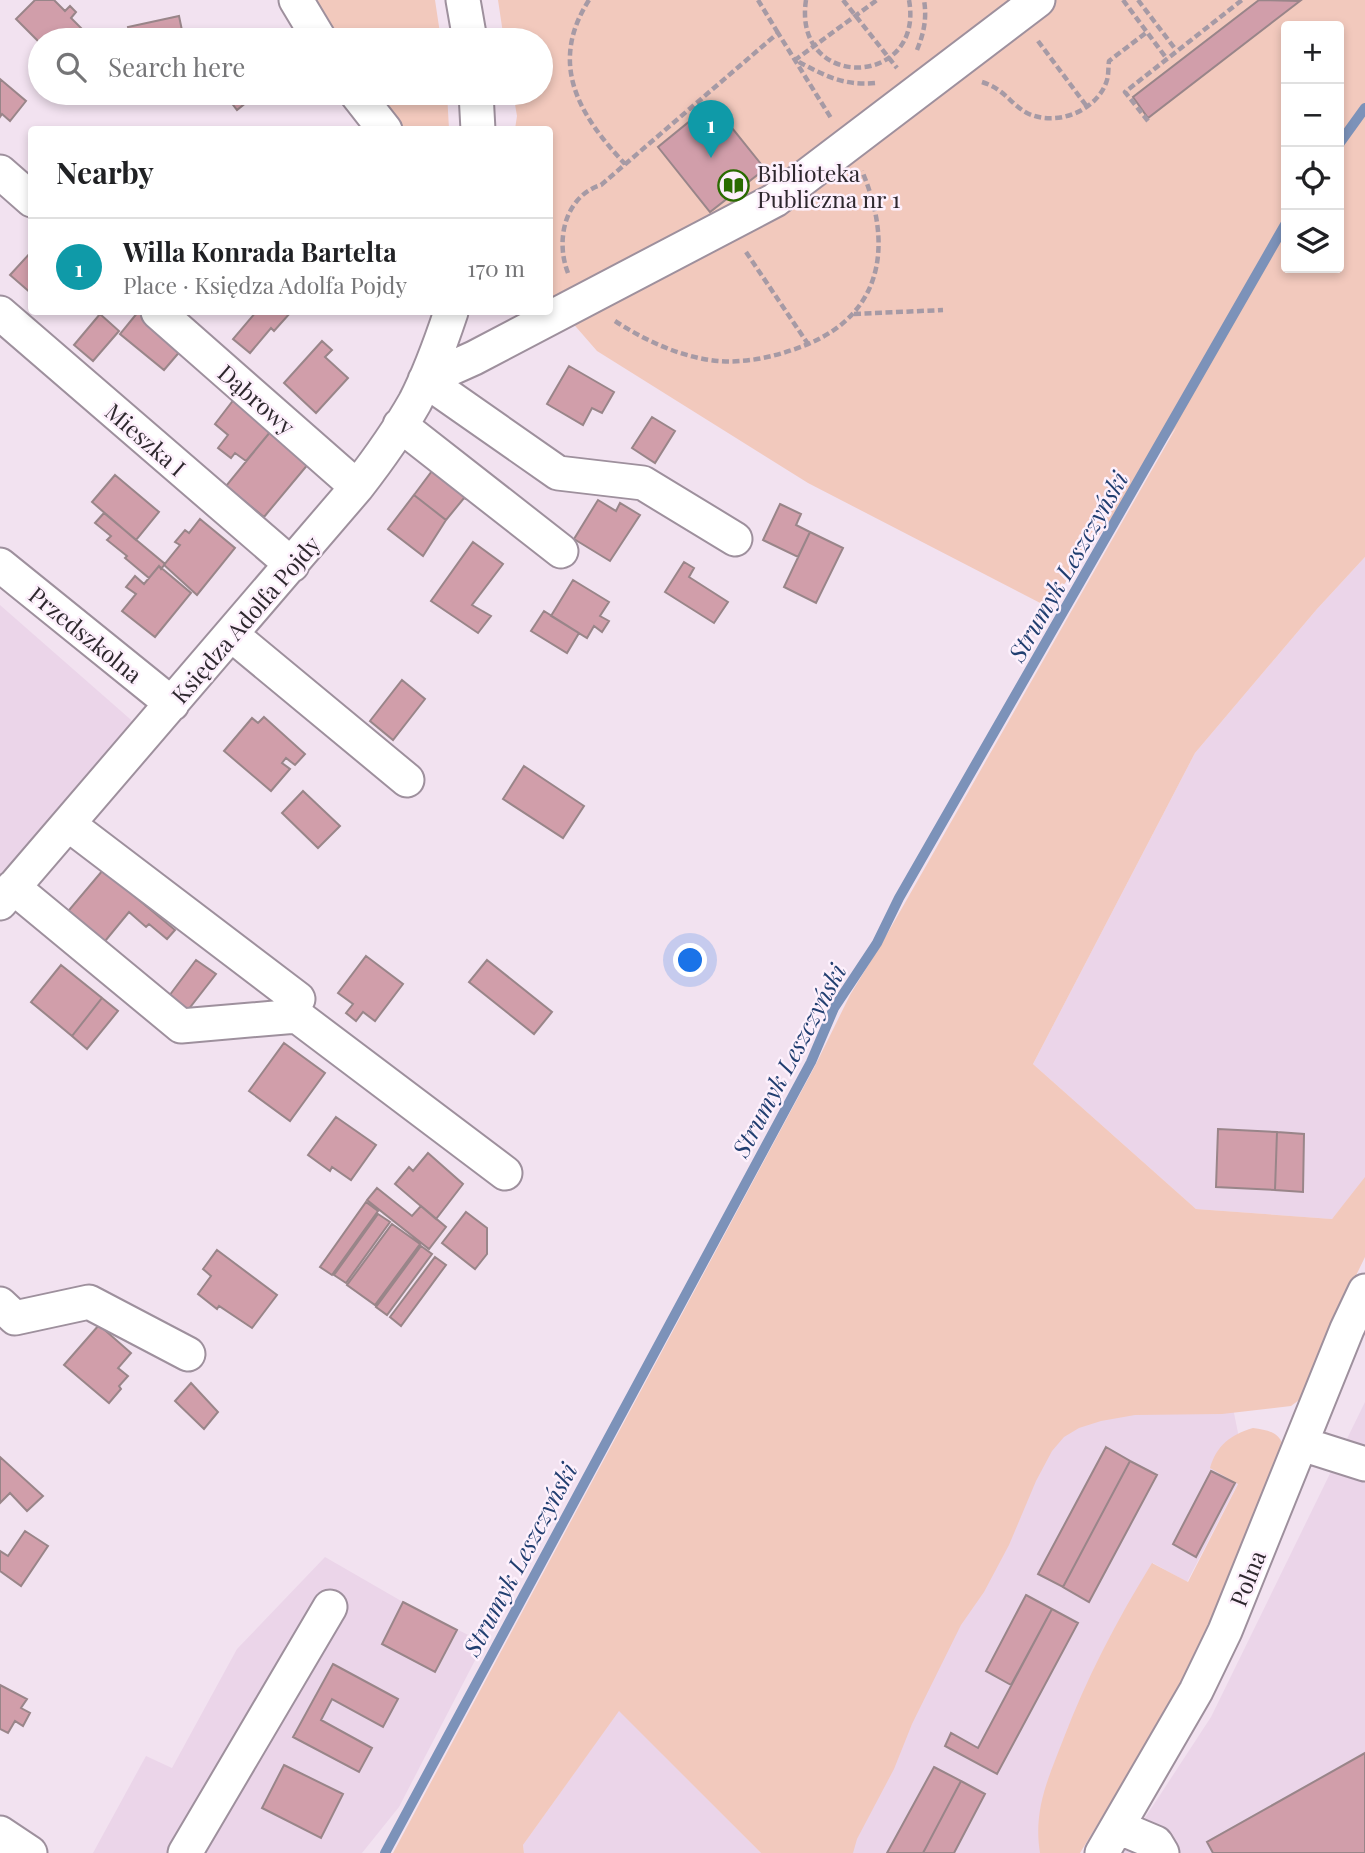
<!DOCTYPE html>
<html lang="en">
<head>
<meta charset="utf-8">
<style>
	:root { --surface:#fff; --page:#f6f6f6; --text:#202124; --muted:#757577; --line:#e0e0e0; --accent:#b45309 }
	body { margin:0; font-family:"Playfair Display",serif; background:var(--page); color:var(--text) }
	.controls { position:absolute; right:21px; top:21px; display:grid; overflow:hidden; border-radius:7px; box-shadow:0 4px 10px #0003 }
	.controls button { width:63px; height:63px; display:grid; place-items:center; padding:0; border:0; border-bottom:2px solid var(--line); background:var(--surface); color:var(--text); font:35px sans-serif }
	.you { position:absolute; left:691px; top:961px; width:24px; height:24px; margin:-18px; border:5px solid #fff; border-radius:50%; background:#1a73e8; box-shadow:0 0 0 10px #1a73e833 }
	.badge { display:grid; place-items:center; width:46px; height:46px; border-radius:50%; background:var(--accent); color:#fff; font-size:23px; font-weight:700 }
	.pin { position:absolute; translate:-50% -58px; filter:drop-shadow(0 2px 4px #0008) }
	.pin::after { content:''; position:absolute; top:37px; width:24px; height:21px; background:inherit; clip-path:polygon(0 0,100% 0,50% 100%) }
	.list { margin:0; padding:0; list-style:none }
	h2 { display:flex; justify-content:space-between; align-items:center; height:91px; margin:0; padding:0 28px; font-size:30px }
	h2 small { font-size:23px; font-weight:400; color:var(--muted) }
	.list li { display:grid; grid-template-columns:46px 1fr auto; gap:21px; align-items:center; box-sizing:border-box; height:98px; padding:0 28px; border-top:2px solid var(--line) }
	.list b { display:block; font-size:26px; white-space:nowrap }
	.list p { margin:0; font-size:23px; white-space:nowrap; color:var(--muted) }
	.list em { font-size:23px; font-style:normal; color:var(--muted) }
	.icon { flex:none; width:38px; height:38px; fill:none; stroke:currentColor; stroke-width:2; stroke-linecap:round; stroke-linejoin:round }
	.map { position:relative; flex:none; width:1365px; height:1853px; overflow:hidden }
	.search { position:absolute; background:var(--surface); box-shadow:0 4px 10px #0003; left:28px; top:28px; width:525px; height:77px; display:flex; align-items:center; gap:18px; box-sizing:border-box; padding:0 24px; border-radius:38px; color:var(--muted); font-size:26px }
	.panel { position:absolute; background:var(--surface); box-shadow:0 4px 10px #0003; left:28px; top:126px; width:525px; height:189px; border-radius:7px }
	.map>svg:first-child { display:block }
	.built { fill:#ebd5e9 }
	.green { fill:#f2c9bd; fill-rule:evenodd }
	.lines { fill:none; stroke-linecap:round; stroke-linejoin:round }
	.stream { stroke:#7c92b9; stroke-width:10 }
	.building { fill:#d19eaa; stroke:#998589; stroke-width:2 }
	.minor-casing { stroke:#9e909d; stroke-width:37 }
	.path { stroke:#a69aa5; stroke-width:4.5; stroke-dasharray:7 3.5; stroke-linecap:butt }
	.minor { stroke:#fff; stroke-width:33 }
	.labels { text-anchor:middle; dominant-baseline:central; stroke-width:5; stroke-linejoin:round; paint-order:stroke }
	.poi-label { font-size:23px; fill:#2e282e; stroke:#fdf0fc; text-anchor:start }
	.street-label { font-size:23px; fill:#2e282e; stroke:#fdf0fc }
	.water-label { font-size:24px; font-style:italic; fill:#213e70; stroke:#fdf0fc }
</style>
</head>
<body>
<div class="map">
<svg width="1365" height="1853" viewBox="0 0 1365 1853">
	<rect width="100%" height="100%" fill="#f2e2f0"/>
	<path class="built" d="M1365,557V1179L1332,1219L1196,1209L1033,1064L1195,753L1317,609Z
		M0,605L138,726L0,874Z
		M1365,1402V1853H1122L1211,1717Z
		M1232,1403L1238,1433V1483L1187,1582L1153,1563L1057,1853H837L1047,1440L1086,1413Z
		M325,1557L403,1602L484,1643L399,1807L362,1853H93L146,1756L172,1768L237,1649Z
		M619,1710L761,1853H524L523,1845Z"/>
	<path class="green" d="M310,0H435L441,40H333Z
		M498,0H1365V557L1317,609L1195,753L1033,1064L1196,1209L1332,1219L1365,1177V1257L1348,1292L1303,1397L1291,1406L1222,1414L1135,1415L1101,1421L1079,1428L1064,1437L1052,1451L1036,1481L1009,1545L984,1592L961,1625L912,1724L894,1769L857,1839L853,1853H761L619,1711L523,1845L524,1853H393L815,1066L850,995L886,936L1177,426L1048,607L808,483L597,351L550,297V130L515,129L517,116L513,93H541V40H504ZM1286,26H1339V268H1286Z
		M369,93H447L449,129H394Z
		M1253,1428C1266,1430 1278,1431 1283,1445L1250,1533L1185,1681L1080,1853H1040C1033,1810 1048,1779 1063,1740C1087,1677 1117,1620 1152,1563L1188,1582L1238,1484L1210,1468C1217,1445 1230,1435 1253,1428Z"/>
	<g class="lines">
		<path class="stream" d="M1339,144L1365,108
			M385,1853L811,1062L834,1008L877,943L899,898L1286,223"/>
	</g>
	<path class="building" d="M35,0H54L65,11L70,6L76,12L71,18L86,33L79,40H40V43L16,19Z
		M1259,0L1300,1L1148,118L1133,97Z
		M179,16L184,40H131L128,27Z
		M0,79L26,101L10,121L2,114L0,117Z
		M224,93H258L237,110Z
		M712,103L765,169L710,212L658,147Z
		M32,251V294L10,275Z
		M138,312L182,349L164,370L120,334Z
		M256,312H291L274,331L271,328L250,353L233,339Z
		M100,314L119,331L93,361L74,345Z
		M322,341L332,350L325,357L348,378L316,413L284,383Z
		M569,366L614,392L602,413L592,408L583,425L547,404Z
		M235,398L271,431L246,461L235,453L231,458L218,448L228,435L215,424Z
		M652,417L675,431L655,463L632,448Z
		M271,431L309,463L264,517L226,486Z
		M438,463L473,489L466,499L464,498L446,520L414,495Z
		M115,475L159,512L136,540L92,502Z
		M414,495L446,520L423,556L388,529Z
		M598,500L616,511L620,503L640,515L610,561L574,539Z
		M780,504L801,514L796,525L810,532L798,557L763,540Z
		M104,513L165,564L161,569L159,566L149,578L125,558L127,556L107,540L111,536L95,523Z
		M200,519L235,548L197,595L164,565L180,545L175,542L185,530L189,533Z
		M810,532L843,548L816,603L784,587Z
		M473,542L503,564L472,605L491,616L478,633L431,601Z
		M684,562L694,568L689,577L728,602L714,623L665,592Z
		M159,566L191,593L155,637L122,611L136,594L126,587L135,576L144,584Z
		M573,580L609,602L600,616L609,621L602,632L594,626L587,638L551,616Z
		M544,611L579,633L567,653L531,631Z
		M402,680L425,699L393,740L370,721Z
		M264,717L305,754L295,765L286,758L282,763L290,769L271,791L224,751L252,718L258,723Z
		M524,766L584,806L563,838L503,799Z
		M303,791L340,826L318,848L282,813Z
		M103,870L175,930L167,939L149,924L146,927L129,912L101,946L64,916Z
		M366,956L403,984L375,1021L363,1012L356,1021L346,1013L353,1004L338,993Z
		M196,960L216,974L184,1015L166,1000Z
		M487,960L552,1012L534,1034L469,982Z
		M61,965L102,998L72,1036L31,1002Z
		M102,998L118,1011L87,1049L72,1036Z
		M284,1043L325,1073L290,1121L249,1091Z
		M336,1117L376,1145L351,1180L332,1167L330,1171L308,1155Z
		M1218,1129L1277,1132L1275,1190L1216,1187Z
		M1277,1132L1304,1134L1303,1192L1275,1190Z
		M428,1153L463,1184L436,1219L395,1184L409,1167L413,1171Z
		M377,1188L412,1216L421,1206L446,1227L429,1249L367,1200Z
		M366,1202L378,1211L332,1275L320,1267Z
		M466,1212L487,1228V1254L475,1269L442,1243Z
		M378,1214L390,1222L346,1283L334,1275Z
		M392,1224L420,1244L375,1305L347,1285Z
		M421,1246L432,1254L387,1315L376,1307Z
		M217,1250L277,1295L252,1328L219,1306L217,1309L198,1294L211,1276L203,1269Z
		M435,1257L446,1265L401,1326L390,1317Z
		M99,1325L131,1353L118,1368L128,1376L119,1386L121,1389L109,1403L64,1365Z
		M191,1383L218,1412L204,1429L175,1401Z
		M1106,1447L1130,1461L1063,1587L1038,1574Z
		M0,1457L43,1496L27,1511L10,1493L0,1503Z
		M1130,1461L1157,1475L1089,1602L1063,1587Z
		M1211,1471L1235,1483L1196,1557L1173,1544Z
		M25,1531L48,1546L21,1586L0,1571V1551L8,1556Z
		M1026,1595L1052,1609L1011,1685L986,1671Z
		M403,1602L457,1630L435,1672L382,1644Z
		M1052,1609L1078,1623L997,1774L945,1746L951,1733L978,1748Z
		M333,1664L398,1699L383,1727L332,1699L321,1720L372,1748L359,1772L293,1737Z
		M0,1685L27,1699L21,1708L30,1713L23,1726L15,1721L8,1733L0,1729Z
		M1365,1753V1853H1213L1207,1842Z
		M284,1765L343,1794L321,1838L262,1808Z
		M934,1767L961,1781L923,1853H887Z
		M961,1781L985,1794L954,1853H923Z"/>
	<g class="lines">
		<defs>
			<path id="minor" d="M296,0L320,40
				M463,0L470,40
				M356,93L385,130
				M476,93L478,130
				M0,172L32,200
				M158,312L357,487
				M0,313L292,565
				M425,380L474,358L775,200L1038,0
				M425,380L558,473L643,483L735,539
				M400,425L561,551
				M0,565L172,704
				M232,635L407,780
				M68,824L298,999
				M13,887L181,1026L297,1016L505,1173
				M0,903L357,487C378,460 398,432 415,402C430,373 441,342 451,312
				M0,1304L15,1318L89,1302L188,1354
				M1302,1444L1365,1464
				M1118,1827L1156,1843L1162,1853
				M0,1833L30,1853
				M185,1853L330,1607
				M1102,1853L1196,1691L1225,1631L1347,1329L1365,1291"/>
		</defs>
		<use href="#minor" class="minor-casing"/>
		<path class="path" d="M589,0C548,64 579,115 625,164
			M758,0L778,33
			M806,0C792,92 925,88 909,0
			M843,0L897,68
			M1123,0L1167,59
			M1138,0L1176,50
			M1038,41L1088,108
			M917,50C924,33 927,18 924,0
			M982,82C1006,90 1009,103 1027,113C1055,127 1095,112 1106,83C1109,76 1108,68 1109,61L1147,32
			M875,83C842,86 824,75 795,60L877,0
			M1148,121L1125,92L1242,0
			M746,252L808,344
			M568,273C555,240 565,196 601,185L778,33L831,118
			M854,314L943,310
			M615,321C646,341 680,357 718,361C743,363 769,358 792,350C880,322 896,251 862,171"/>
		<use href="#minor" class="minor"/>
	</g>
	<defs>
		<symbol id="library-ring" viewBox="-11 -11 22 22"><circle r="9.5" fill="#fdf0fc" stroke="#2a6b00" stroke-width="1.5"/><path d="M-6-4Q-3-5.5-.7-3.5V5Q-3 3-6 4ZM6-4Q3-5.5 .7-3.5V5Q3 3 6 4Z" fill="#2a6b00"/></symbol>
	</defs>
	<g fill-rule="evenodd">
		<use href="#library-ring" x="716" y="168" width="35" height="35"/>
	</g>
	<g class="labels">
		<g class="poi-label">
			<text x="757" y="172">Biblioteka<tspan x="757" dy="26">Publiczna nr 1</tspan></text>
		</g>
		<g class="street-label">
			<text transform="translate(257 399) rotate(41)">Dąbrowy</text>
			<text transform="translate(146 439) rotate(41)">Mieszka I</text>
			<text transform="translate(245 619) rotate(-49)">Księdza Adolfa Pojdy</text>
			<text transform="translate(86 634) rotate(39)">Przedszkolna</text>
			<text transform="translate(1247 1578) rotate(-68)">Polna</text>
		</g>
		<g class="water-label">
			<text transform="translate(1067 566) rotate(-60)">Strumyk Leszczyński</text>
			<text transform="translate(788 1060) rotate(-62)">Strumyk Leszczyński</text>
			<text transform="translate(519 1559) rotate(-62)">Strumyk Leszczyński</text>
		</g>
	</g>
</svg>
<div class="controls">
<button>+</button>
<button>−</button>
<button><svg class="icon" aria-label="locate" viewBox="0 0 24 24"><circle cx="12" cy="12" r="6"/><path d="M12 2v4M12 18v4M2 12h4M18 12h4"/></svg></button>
<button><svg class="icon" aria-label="layers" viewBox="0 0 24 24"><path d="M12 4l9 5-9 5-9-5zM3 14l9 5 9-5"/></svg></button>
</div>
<div class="you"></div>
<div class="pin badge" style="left:711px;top:158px;background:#0f9aa8">1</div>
<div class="search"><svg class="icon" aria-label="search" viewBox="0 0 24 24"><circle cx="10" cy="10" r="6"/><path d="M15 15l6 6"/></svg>Search here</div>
<section class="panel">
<h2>Nearby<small></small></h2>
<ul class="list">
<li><span class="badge" style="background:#0f9aa8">1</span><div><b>Willa Konrada Bartelta</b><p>Place · Księdza Adolfa Pojdy</p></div><em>170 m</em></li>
</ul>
</section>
</div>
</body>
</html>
